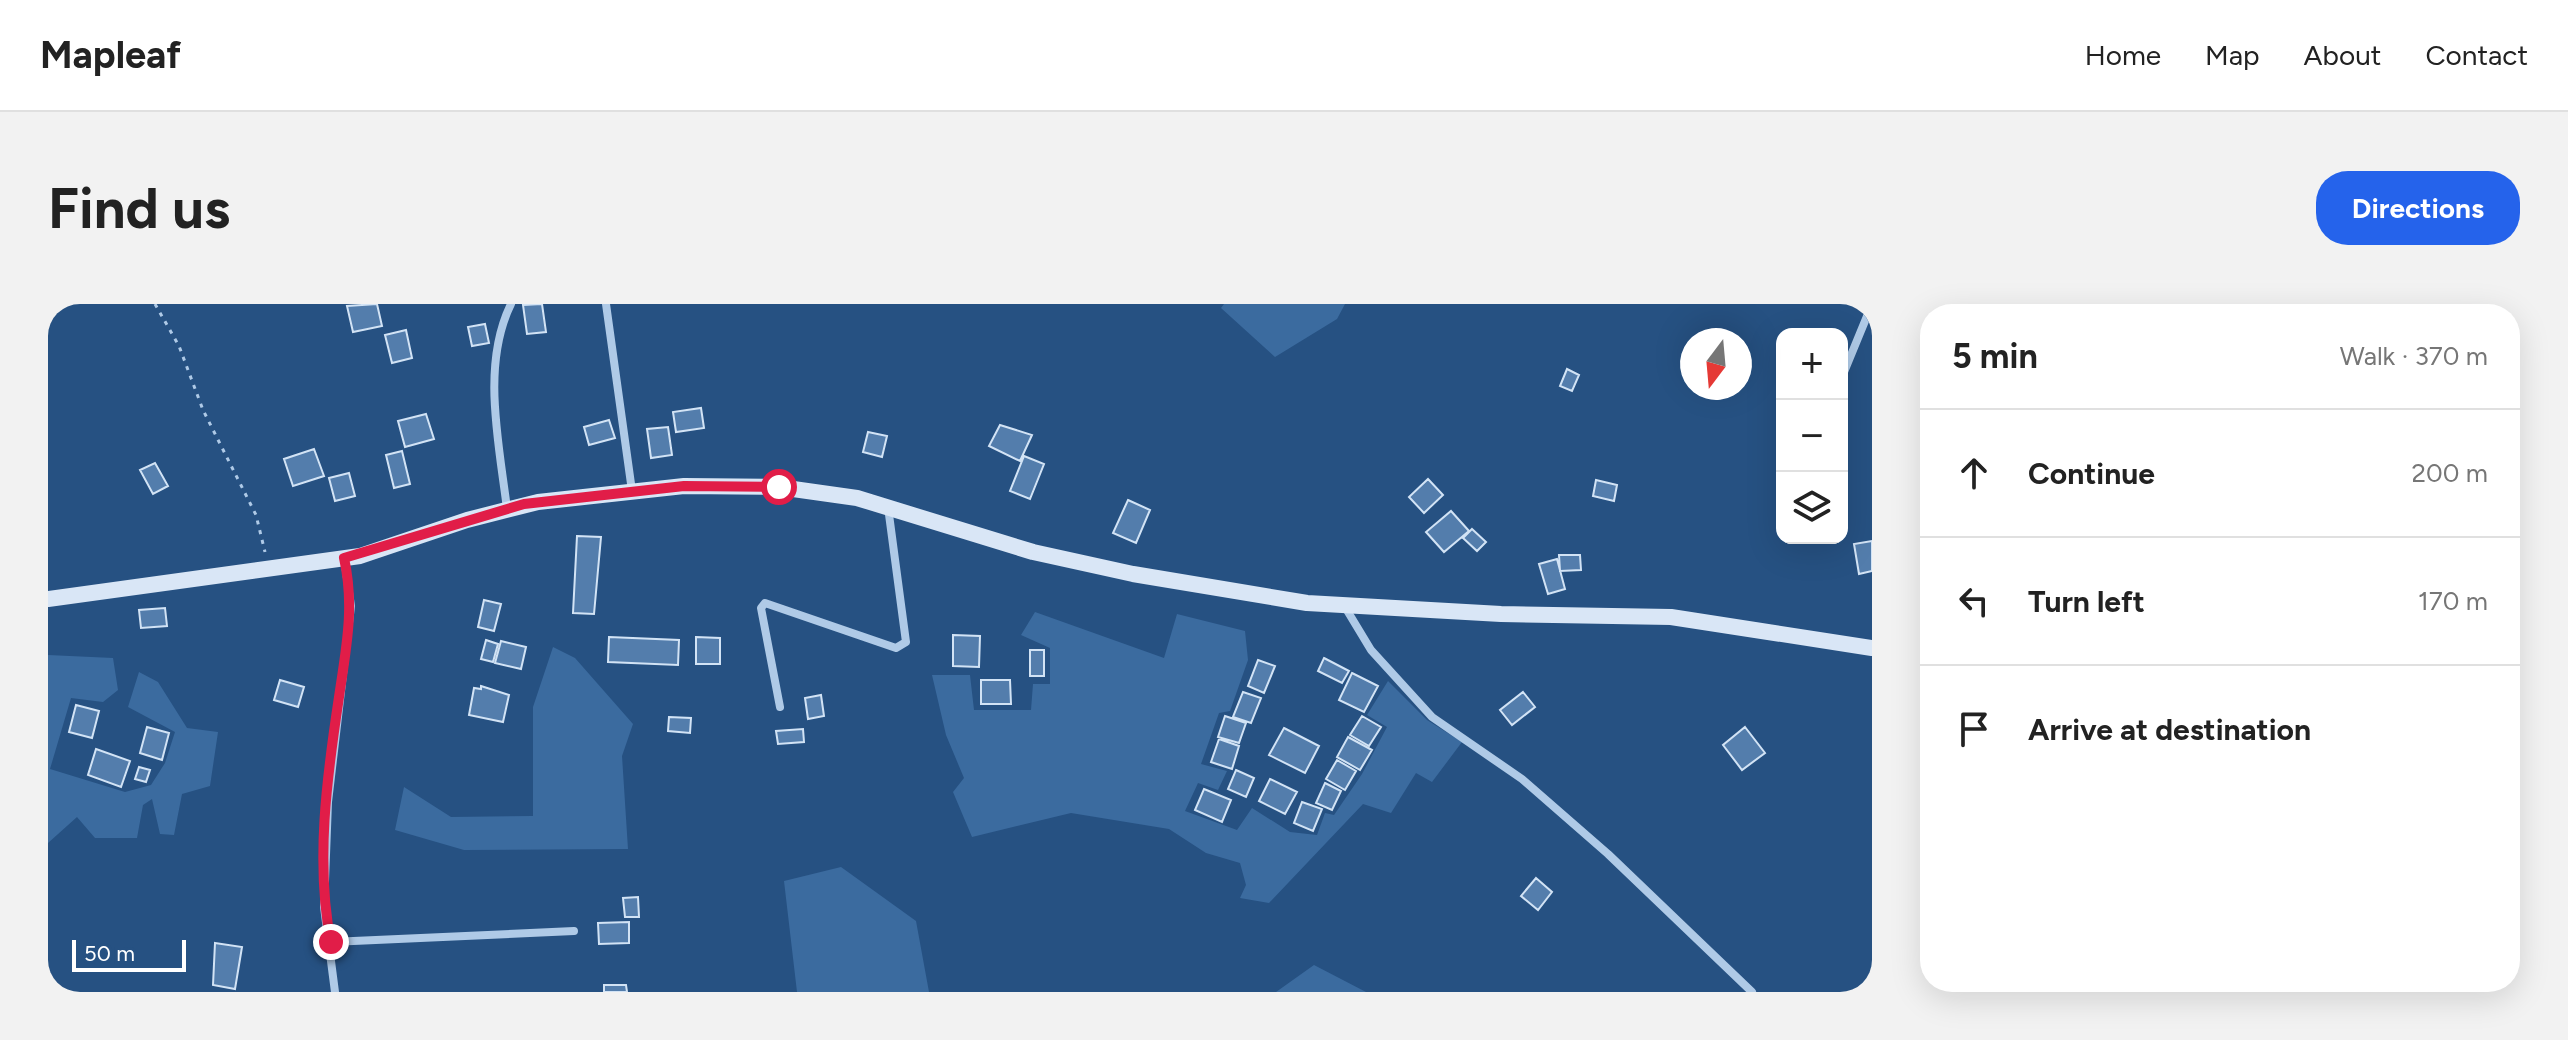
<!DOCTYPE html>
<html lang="en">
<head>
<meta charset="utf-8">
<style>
	:root { --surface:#fff; --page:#f2f2f2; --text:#222; --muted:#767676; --line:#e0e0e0; --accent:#2563eb }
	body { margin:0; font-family:Figtree,sans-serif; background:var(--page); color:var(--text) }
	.controls { position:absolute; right:24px; top:24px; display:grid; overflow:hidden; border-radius:16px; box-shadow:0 8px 32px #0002 }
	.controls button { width:72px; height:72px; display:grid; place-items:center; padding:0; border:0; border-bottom:2px solid var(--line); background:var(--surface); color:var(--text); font:40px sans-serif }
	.compass { position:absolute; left:1632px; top:24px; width:72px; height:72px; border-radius:50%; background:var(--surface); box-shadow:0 8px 32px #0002; rotate:196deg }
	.scale { position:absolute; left:24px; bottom:20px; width:114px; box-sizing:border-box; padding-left:8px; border:4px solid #fff; border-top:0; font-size:22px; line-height:28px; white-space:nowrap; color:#fff; -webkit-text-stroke:6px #265182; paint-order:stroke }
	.stop { position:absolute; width:24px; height:24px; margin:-18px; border:6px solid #e11d48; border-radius:50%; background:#fff }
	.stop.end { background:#e11d48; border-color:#fff; box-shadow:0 2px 8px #0008 }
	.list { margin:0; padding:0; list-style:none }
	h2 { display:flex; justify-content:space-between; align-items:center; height:104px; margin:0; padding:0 32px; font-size:34px }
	h2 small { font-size:26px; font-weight:400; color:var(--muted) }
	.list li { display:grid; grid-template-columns:52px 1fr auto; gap:24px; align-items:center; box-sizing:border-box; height:128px; padding:0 32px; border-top:2px solid var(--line) }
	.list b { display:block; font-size:30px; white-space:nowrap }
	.list em { font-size:26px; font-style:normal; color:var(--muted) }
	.icon { flex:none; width:44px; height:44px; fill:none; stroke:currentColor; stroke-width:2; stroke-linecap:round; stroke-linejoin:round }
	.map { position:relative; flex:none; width:1824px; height:688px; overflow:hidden; border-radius:32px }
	header { display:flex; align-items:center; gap:48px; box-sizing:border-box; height:112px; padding:0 40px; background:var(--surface); border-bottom:2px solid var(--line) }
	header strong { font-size:38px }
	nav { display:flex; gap:44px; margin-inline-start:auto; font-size:28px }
	.intro { display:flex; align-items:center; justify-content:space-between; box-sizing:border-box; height:192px; padding:0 48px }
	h1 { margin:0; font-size:56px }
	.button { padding:20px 36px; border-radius:32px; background:var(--accent); color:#fff; font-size:28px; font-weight:700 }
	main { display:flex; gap:48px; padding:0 48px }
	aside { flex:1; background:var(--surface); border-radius:32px; box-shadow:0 8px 32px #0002 }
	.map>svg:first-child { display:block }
	.green { fill:#3b6b9f }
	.building { fill:#537dac; stroke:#d2e3f5; stroke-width:2 }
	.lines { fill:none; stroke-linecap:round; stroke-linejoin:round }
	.path { stroke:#afcae7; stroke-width:3; stroke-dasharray:4 6; stroke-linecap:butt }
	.street { stroke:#afcae7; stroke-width:8 }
	.secondary { stroke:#d9e6f6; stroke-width:16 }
	.route { stroke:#e11d48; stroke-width:10 }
</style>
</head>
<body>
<header>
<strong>Mapleaf</strong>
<nav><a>Home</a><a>Map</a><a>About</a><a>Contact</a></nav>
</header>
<div class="intro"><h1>Find us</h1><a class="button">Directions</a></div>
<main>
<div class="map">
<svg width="1824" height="688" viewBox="0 0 1824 688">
	<rect width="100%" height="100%" fill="#265182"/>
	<path class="green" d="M1176,0H1297L1289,15L1227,53L1173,4Z
		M987,308L1116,354L1129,310L1197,327L1200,356L1182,407L1171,409L1153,460L1179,467L1170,486L1150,479L1137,507L1189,526L1204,504L1242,528L1269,531L1277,509L1286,511L1314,470L1339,423L1319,411L1340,377L1379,416L1414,438L1384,478L1368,469L1343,509L1315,500L1221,599L1192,594L1198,581L1192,559L1158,549L1121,525L1023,509L924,533L905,488L916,474L898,431L884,371H922L926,406H983L985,380H1002V344L973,331Z
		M505,343L527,354L585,420L574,452L580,545L416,546L347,526L356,483L403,513L485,512V403Z
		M0,351L65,354L70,386L55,398L23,394L2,465L77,488L103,481L117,459L127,428L80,403L91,368L110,378L139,424L170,428L162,482L134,490L126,531L112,530L104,495L95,501L89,534H47L29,513L0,539Z
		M793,563L868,617L881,688H749L736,577Z
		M1266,661L1318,688H1228Z"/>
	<path class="building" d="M329,0L334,22L305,28L299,2Z
		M494,0L498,28L479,30L475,1Z
		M437,20L441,39L424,42L420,23Z
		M358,26L364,54L344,59L337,31Z
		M1519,65L1531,71L1524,87L1512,82Z
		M653,104L656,124L628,128L625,108Z
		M378,110L386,135L357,143L350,117Z
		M561,116L567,134L541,141L536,123Z
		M952,121L984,131L972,157L941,142Z
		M620,123L624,151L603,154L599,125Z
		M820,128L839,132L834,153L815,148Z
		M266,145L276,172L245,182L236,155Z
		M354,147L362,180L346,184L338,151Z
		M976,152L996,160L982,195L962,187Z
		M107,159L120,182L105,190L92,166Z
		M301,169L307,192L287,197L281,174Z
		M1380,175L1395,191L1376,209L1361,193Z
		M1548,176L1569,181L1566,197L1545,192Z
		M1080,196L1102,206L1088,239L1065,229Z
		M1403,207L1421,227L1396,248L1378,228Z
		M1424,225L1438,238L1429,247L1415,234Z
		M529,232L553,233L546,310L525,309Z
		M1824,237V267L1811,270L1806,240Z
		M1511,251H1532L1533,266L1512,267Z
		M1509,255L1517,285L1500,290L1491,260Z
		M436,296L453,300L446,327L430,323Z
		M117,304L119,322L93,324L91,306Z
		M905,331L932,332L931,363L905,362Z
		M561,333L631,336L630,361L560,358Z
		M648,333L672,334V360H648Z
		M438,336L450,340L445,358L433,355Z
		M453,337L478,343L473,365L447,359Z
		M982,346H996V372H982Z
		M1276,354L1301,367L1294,379L1270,367Z
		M1210,356L1227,362L1216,389L1200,382Z
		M1304,369L1330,382L1316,408L1291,396Z
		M232,376L256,383L250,403L226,396Z
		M933,376H962L963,400H933Z
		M433,382L461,391L455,418L421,411L426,384L433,385Z
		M1195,388L1213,394L1203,419L1185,413Z
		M1475,388L1487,403L1464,421L1452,406Z
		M773,391L776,412L760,415L757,394Z
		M28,401L51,407L44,434L21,428Z
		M1177,412L1198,419L1191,439L1170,433Z
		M1314,412L1333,423L1321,442L1302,431Z
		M621,413L643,414L642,429L620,427Z
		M99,423L121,429L114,456L92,449Z
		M1697,423L1717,449L1694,466L1675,441Z
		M1236,424L1271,442L1257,469L1221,451Z
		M755,425L756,438L730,440L728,427Z
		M1300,433L1324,446L1312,466L1289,453Z
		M1171,435L1191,442L1184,465L1163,458Z
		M48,445L82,457L73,483L40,471Z
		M1289,456L1308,467L1297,486L1278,475Z
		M91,463L102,466L98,478L87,475Z
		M1188,466L1206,474L1198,493L1180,485Z
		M1222,475L1249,488L1237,510L1211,497Z
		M1277,479L1293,487L1284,506L1268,499Z
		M1156,485L1183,496L1174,518L1147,506Z
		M1254,498L1274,505L1265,527L1246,519Z
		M1488,574L1504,588L1490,606L1473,592Z
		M590,593L591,613H577L575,594Z
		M581,618V639L551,640L550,619Z
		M167,639L194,643L187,685L165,681Z
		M556,681H578L579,688H556Z"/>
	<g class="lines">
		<path class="path" d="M107,0L131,42L155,106L208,211L217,248"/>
		<path class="street" d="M558,0L584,187
			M1794,73L1824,0
			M459,205C451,139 433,61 463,0
			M1297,303L1323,346L1384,413L1474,475L1560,550L1704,688
			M732,403L713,304L717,299L848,344L858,338L840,203
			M283,638L526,627
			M287,688L276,603L280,498L303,302L296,254"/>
		<path class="secondary" d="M0,295L312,252L419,216L490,198L636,182L731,183L809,194L985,248L1085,270L1259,299L1453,310L1623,313L1824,344"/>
	</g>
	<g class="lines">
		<path class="route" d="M283,638C267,560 279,472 291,393C298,345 307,303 296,254L476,200L636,182L731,183"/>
	</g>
</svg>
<div class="controls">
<button>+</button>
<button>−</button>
<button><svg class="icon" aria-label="layers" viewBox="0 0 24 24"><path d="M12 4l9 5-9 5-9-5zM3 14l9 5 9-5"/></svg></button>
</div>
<svg class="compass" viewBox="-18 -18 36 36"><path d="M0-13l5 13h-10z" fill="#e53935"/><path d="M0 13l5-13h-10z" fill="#767676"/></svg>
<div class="scale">50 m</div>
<div class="stop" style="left:731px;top:183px"></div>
<div class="stop end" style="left:283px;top:638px"></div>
</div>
<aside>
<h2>5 min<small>Walk · 370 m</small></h2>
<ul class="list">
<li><svg class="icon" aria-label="ahead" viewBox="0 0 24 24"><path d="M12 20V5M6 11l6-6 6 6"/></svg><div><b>Continue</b></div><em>200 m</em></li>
<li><svg class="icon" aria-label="left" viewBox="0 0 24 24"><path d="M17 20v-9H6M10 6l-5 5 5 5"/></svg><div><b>Turn left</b></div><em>170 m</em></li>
<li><svg class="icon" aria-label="arrive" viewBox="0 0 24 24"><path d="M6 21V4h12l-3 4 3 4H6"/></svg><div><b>Arrive at destination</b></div></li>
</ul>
</aside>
</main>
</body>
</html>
